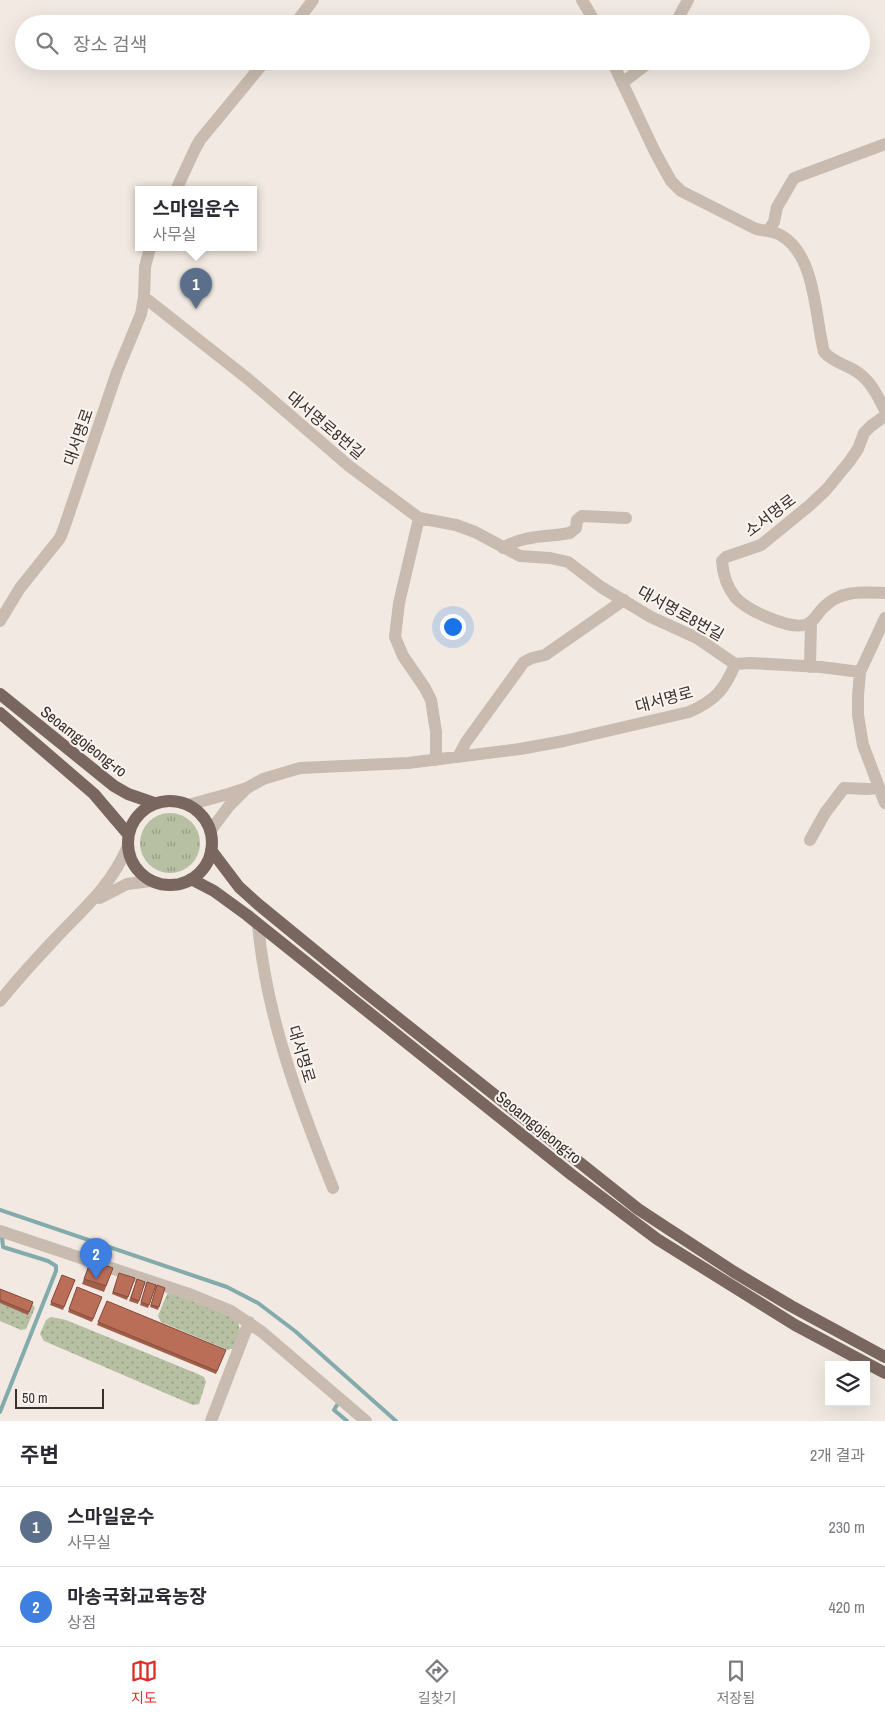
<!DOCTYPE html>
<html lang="ko">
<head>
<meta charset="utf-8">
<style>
	:root { --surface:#fff; --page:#f2f2f3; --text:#2b2b33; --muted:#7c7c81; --line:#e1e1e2; --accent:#d93025 }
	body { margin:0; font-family:"Archivo Narrow","Noto Sans KR",sans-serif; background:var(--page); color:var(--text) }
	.controls { position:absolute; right:15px; bottom:15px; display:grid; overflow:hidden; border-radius:0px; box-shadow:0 5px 20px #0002 }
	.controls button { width:45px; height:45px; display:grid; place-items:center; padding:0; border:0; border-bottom:1px solid var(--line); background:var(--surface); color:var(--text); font:25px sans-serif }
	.scale { position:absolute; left:15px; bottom:12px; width:89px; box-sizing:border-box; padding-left:5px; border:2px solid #39302c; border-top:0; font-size:14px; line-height:18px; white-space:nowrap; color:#39302c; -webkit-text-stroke:4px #f9f4ef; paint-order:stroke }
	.you { position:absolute; left:452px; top:626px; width:18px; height:18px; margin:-12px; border:4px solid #fff; border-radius:50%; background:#1a73e8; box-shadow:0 0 0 8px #1a73e833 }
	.badge { display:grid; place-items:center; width:32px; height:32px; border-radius:50%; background:var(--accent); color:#fff; font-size:16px; font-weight:700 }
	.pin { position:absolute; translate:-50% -41px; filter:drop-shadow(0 1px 2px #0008) }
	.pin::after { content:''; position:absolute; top:26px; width:18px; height:15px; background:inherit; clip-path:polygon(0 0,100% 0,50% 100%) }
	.popup { position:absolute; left:135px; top:186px; width:122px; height:65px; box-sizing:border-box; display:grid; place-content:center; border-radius:0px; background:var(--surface); filter:drop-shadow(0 1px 4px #0005); font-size:16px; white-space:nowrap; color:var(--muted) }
	.popup b { font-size:19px; color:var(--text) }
	.popup::after { content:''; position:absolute; left:50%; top:100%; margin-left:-10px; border:10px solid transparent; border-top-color:var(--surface) }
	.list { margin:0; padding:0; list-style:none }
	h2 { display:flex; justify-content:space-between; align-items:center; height:65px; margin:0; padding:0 20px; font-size:21px }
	h2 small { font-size:16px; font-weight:400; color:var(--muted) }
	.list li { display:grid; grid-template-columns:32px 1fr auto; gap:15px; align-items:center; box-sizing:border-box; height:80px; padding:0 20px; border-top:1px solid var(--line) }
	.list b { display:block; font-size:19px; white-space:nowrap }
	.list p { margin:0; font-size:16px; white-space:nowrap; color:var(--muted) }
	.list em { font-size:16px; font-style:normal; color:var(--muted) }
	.icon { flex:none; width:28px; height:28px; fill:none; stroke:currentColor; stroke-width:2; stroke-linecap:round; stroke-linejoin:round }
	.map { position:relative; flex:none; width:885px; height:1421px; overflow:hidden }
	.search { position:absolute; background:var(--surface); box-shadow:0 5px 20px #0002; left:15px; right:15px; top:15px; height:55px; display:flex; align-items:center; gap:12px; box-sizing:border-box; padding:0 18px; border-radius:28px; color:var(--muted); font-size:19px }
	.sheet { height:225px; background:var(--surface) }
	nav { display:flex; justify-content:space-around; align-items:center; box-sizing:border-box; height:70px; border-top:1px solid var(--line); background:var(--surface); font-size:14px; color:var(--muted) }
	nav a { display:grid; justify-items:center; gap:2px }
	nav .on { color:var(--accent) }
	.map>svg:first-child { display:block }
	.grass { fill:url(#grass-tufts) }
	.garden { fill:url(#garden-dots) }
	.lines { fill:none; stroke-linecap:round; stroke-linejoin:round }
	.stream { stroke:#84abac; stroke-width:4 }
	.minor { stroke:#c9bbaf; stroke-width:12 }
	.major { stroke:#79675f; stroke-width:12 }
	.wall { fill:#a15f4b }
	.building { fill:#bb6e57; stroke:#834d3d }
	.labels { text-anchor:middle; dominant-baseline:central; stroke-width:4; stroke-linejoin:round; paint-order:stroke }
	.street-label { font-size:16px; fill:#39302c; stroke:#f9f4ef }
</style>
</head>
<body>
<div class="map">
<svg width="885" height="1421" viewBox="0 0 885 1421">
	<defs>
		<pattern id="grass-tufts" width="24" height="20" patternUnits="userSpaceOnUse" patternTransform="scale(1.25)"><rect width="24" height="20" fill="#b7c0a3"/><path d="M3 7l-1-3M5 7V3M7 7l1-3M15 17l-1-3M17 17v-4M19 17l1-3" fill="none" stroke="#969c85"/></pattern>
		<pattern id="garden-dots" width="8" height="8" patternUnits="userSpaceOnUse" patternTransform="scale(1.25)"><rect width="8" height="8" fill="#b7c0a3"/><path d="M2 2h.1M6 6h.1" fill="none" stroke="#969c85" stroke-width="1.8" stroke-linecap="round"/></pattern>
	</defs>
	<rect width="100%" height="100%" fill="#f2eae2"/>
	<path class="grass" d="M140 843a30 30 0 1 1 60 0a30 30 0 1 1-60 0Z"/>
	<path class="garden" d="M0,1291L33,1305L35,1308L26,1329L21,1330L0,1321Z
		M172,1292L215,1308L238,1321L240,1331L234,1348L228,1350L161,1322L158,1316L167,1294Z
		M51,1317L66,1320L198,1374L204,1377L206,1382L199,1404L193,1405L44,1341L40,1334L46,1320Z"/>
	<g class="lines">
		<path class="stream" d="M0,1210L227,1287L258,1303L295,1331L396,1421
			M337,1405L334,1410L347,1421
			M0,1412L56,1271V1266L48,1261L3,1247L2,1237"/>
		<path class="minor" d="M582,0L596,24
			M295,24L313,0
			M675,24L688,0
			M612,61L655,152L671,181L681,191L756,229L768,231L774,222L777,207L794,178L885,144
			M622,83L651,61
			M176,190L195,149L200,140L265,61
			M768,231C772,232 778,233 782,236C816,256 815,318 824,352C833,362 844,364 854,370C870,379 877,395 885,410
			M144,297L248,379L349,466L419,518L456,525L475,532L520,556L550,558L568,562L601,587L651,617L697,638L735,664
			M885,416L871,426L864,433L858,449L849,462L826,490L810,505L761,545L726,557L722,561C723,574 727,587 735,597C746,610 788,629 805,625C814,623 817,613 824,607C841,590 862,592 885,593
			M419,518L399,603L395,637L403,656L425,688L431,700L436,732V760
			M503,548C523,535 548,537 570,533L576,528L577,520L582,516L626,518
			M885,618L860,672L858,696V715L863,745L885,803
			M0,621L20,588L60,538L64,528L117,372L141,314L144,297L145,267L150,248
			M810,667L811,622
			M458,757L466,742L524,662L532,658L545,655L624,600
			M188,805L228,794L247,788L263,779L300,768L408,763L520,749L564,741L689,712C714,701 725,690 735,664L751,663L821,667L860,672
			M211,830L229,806L246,789
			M810,840L825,813L844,788L867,789L878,788
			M100,898L127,884L151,881
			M258,924C266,1016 299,1103 333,1188
			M0,1001C17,980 35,960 54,940C82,910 111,886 127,848
			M0,1231L192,1295L231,1311L262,1332L366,1421
			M211,1421L249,1322"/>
		<path class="major" d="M0,694L114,786L128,794L154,803
			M0,713L94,794L128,834
			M128 843a42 42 0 1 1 84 0a42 42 0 1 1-84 0Z
			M211,850L239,887L259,905L364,991L638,1209L734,1272L791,1306L885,1357
			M191,879L214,891L247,915L572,1175L657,1239L795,1325L885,1373"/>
	</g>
	<path class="wall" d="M91,1260L113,1268L104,1292L82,1284Z
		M119,1273L135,1278L127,1300L112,1294Z
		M62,1275L75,1280L63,1310L50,1305Z
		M137,1279L145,1282L138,1304L129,1301Z
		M147,1282L156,1285L148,1308L140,1305Z
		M157,1285L165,1288L158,1310L150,1307Z
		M77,1287L102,1297L92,1322L68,1312Z
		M0,1289L33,1302L28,1315L0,1303Z
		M107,1301L226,1350L216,1374L97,1325Z"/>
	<path class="building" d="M91,1260L113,1268L106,1286L84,1279Z
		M119,1273L135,1278L128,1297L113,1292Z
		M62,1275L75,1280L64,1307L51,1302Z
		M137,1279L145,1282L139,1301L131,1298Z
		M147,1282L156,1285L149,1305L141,1302Z
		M157,1285L165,1288L159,1307L151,1305Z
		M77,1287L102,1297L93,1319L69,1309Z
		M0,1289L33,1302L29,1312L0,1300Z
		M107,1301L226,1350L217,1371L98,1322Z"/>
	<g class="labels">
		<g class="street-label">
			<text transform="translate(326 425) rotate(40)">대서명로8번길</text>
			<text transform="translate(78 437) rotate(-71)">대서명로</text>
			<text transform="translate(770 515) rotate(-37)">소서명로</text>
			<text transform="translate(681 613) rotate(29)">대서명로8번길</text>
			<text transform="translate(664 699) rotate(-15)">대서명로</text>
			<text transform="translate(84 741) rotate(38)">Seoamgojeong-ro</text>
			<text transform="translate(302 1054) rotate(73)">대서명로</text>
			<text transform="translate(539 1127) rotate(39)">Seoamgojeong-ro</text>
		</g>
	</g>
</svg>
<div class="controls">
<button><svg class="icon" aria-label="layers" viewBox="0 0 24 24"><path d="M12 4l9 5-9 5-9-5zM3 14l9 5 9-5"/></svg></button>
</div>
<div class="scale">50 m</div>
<div class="you"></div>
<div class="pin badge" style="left:196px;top:309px;background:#5c6f8a">1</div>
<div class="popup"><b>스마일운수</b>사무실</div>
<div class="pin badge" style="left:96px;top:1279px;background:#3f7fe0">2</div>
<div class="search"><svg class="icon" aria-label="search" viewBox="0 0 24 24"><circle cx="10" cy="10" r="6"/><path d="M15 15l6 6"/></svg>장소 검색</div>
</div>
<section class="sheet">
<h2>주변<small>2개 결과</small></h2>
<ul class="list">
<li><span class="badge" style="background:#5c6f8a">1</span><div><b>스마일운수</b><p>사무실</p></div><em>230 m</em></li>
<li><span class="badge" style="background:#3f7fe0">2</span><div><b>마송국화교육농장</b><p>상점</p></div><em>420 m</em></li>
</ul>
</section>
<nav>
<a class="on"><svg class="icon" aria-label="map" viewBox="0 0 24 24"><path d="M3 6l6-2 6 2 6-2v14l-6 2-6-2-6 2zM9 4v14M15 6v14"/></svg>지도</a>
<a><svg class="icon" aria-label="directions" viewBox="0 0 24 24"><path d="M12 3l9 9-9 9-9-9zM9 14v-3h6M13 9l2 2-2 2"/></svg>길찾기</a>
<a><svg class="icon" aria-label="saved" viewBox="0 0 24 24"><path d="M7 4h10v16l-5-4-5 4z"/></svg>저장됨</a>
</nav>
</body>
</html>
